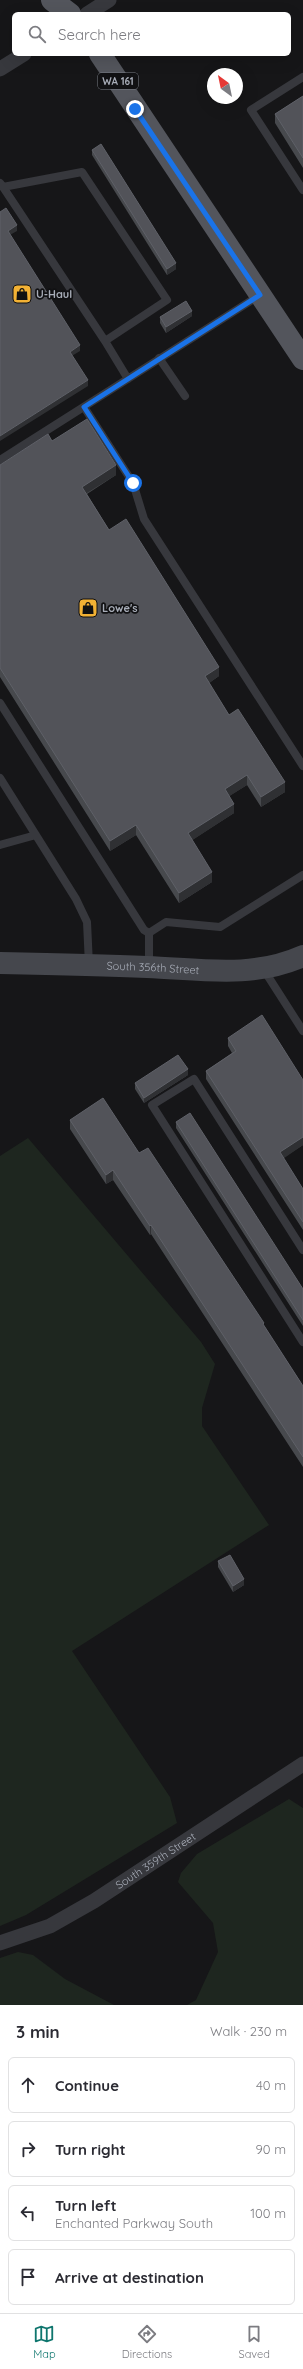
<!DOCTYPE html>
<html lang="en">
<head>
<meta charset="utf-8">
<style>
	:root { --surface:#fff; --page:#f7f7f7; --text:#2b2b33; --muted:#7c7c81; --line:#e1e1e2; --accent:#0f766e }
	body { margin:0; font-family:Quicksand,sans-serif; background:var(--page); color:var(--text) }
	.compass { position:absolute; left:207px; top:68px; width:36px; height:36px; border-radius:50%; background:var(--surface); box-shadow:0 4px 16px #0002; rotate:327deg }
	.stop { position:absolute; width:12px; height:12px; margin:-9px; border:3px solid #1a73e8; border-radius:50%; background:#fff }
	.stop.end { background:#1a73e8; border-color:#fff; box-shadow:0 1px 4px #0008 }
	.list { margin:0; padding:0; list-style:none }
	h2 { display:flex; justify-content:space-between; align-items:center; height:52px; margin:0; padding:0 16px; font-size:17px }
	h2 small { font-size:13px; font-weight:400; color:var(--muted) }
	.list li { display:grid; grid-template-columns:26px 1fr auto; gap:12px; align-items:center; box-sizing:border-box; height:56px; margin:0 8px 8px; padding:0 8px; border:1px solid var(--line); border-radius:6px }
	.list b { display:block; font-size:15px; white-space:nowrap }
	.list p { margin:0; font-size:13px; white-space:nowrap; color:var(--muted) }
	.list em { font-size:13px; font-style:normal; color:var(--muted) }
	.icon { flex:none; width:22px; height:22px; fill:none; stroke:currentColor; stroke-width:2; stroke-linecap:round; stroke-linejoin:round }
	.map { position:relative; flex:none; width:303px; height:2005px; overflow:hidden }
	.search { position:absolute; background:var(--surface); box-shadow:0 4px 16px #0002; left:12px; right:12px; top:12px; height:44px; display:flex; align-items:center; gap:10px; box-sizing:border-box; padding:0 14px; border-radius:6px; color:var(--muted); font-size:15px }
	.sheet { height:308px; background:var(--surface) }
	nav { display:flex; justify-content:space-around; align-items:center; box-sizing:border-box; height:56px; border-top:1px solid var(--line); background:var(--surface); font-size:11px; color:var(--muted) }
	nav a { display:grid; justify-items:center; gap:2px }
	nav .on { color:var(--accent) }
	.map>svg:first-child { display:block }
	.green { fill:#1e261f }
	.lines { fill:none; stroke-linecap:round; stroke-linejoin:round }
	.lane { stroke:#37383d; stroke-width:8 }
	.street { stroke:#37383d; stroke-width:15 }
	.secondary { stroke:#45474d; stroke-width:22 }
	.primary { stroke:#53555c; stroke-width:22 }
	.wall { fill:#47494d }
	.shaded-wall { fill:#2f3033 }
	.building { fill:#525359; stroke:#5f6168 }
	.route { stroke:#1a73e8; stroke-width:5 }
	.labels { text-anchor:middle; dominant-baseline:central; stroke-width:3.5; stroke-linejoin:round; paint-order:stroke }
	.shield { fill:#111113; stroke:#7b7e86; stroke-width:1 }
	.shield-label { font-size:10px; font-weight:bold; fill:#a8adb8 }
	.poi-label { font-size:11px; font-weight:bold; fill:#a8adb8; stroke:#111113; text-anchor:start }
	.street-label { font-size:11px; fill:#a8adb8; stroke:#111113 }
</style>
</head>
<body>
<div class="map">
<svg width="303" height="2005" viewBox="0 0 303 2005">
	<rect width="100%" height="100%" fill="#161618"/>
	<path class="green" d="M28,1138L201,1342L215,1364L202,1408V1426L269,1525L72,1651L170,1797L177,1823L26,1915L0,1926V1156Z
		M289,1799L303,1808V2005H187L196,2000L218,1952L213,1923L178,1882L181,1873L197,1854Z
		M18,1952L33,1955L65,1979L114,2005H0V1958Z"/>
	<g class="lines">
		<path class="lane" d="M303,77L251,110L303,190
			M0,183L3,187L105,341L167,300L82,172L3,187
			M105,341L128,379
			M159,358L185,396
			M84,407L133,483L144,519L303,766
			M0,460L260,295
			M0,703L144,930L149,933
			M0,778L76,899L87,922L89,965
			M0,845L36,835
			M149,966V933L166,922L220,927L303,875
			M264,970L303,1031
			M303,1250L194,1079L152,1105L303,1342"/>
		<g class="street">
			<path d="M87,14L109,0"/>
			<path d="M0,69L24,54"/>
			<path id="s1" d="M0,1943L50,1926L94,1901L303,1764"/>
		</g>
		<path class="secondary" id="s2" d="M0,963C49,964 98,965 147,967C201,969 251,979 303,956"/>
		<path class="primary" d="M52,0L70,14
			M100,54L303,359"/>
	</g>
	<path class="wall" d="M303,96V168L275,123V114Z
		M92,150L176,269L167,275L92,155Z
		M192,316L166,333L160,323V317Z
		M52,441L116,475L87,494L109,530L219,676L209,683L229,715L285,792L261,807L247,785L229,796L234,813L192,840L212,882L179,903L136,835L110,851L0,677V465Z
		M228,1038L303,1080V1145L283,1158L303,1189V1230L206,1079V1071L232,1053L228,1046Z
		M188,1075L144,1103L135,1089V1083Z
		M70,1120L139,1153L264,1326L303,1386V1467L151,1234L150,1235L113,1180L106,1184L70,1129Z
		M176,1122L303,1289V1326L176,1128Z
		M218,1561L244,1585L233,1592L218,1567Z"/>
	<path class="shaded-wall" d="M17,225V231L8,236V231Z
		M176,263V269L167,275V269Z
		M192,311V316L166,333V327Z
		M80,345V351L70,357V352Z
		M88,380V386L0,441V436Z
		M116,465V475L82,496V487Z
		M219,667V676L205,686V676Z
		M247,775V785L225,799V789Z
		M285,782V792L261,807V797Z
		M234,804V813L188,843V833Z
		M136,825V835L110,851V841Z
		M212,872V882L179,903V893Z
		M188,1069V1075L144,1103V1098Z
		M303,1137V1145L280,1161V1152Z
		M113,1170V1180L106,1184V1175Z
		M151,1225V1234L150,1235V1226Z
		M244,1579V1585L233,1592V1586Z"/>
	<path class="building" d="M303,96V158L275,114Z
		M101,144L176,263L167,269L92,150Z
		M6,208L17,225L8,231L80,345L70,352L88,380L0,436V212Z
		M186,301L192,311L166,327L160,317Z
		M87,419L116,465L82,487L109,530L126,519L219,667L205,676L229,715L238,709L285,782L261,797L247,775L225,789L234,804L188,833L212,872L179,893L136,825L110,841L0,668V465L48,434L52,441Z
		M262,1015L303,1080V1137L280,1152L303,1189V1222L206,1071L236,1051L228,1038Z
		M178,1055L188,1069L144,1098L135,1083Z
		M103,1098L139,1153L148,1148L264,1323L263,1324L303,1386V1457L151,1225L150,1226L113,1170L106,1175L70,1120Z
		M190,1113L303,1289V1320L176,1122Z
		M230,1555L244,1579L233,1586L218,1561Z"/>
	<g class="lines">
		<path class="route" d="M133,483L84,407L260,295L135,109"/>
	</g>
	<defs>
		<symbol id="shop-square" viewBox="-11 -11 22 22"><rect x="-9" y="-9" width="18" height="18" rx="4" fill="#f2b134" stroke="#111113"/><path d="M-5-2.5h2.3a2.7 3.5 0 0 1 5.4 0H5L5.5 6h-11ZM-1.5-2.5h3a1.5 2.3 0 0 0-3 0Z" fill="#111"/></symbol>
	</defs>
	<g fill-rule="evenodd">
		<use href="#shop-square" x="11" y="283" width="22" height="22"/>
		<use href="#shop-square" x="77" y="597" width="22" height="22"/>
	</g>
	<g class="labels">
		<rect class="shield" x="98" y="73" width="40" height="16" rx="3"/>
		<g class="shield-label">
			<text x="118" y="81">WA 161</text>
		</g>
		<g class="poi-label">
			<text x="36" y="294">U-Haul</text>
			<text x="102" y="608">Lowe's</text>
		</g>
		<g class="street-label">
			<text stroke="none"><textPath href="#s2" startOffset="153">South 356th Street</textPath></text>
			<text stroke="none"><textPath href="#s1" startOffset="177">South 359th Street</textPath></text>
		</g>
	</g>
</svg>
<svg class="compass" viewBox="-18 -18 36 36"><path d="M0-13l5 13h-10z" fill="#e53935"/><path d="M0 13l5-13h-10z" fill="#7c7c81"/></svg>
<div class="stop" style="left:133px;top:483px"></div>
<div class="stop end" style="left:135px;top:109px"></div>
<div class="search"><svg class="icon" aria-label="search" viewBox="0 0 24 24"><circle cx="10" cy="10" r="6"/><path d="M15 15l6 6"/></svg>Search here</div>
</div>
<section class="sheet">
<h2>3 min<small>Walk · 230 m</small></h2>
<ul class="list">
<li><svg class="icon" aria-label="ahead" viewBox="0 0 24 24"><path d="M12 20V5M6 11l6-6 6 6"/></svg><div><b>Continue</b></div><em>40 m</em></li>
<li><svg class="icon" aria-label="right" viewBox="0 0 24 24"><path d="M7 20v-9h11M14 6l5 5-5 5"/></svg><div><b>Turn right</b></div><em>90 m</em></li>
<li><svg class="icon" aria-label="left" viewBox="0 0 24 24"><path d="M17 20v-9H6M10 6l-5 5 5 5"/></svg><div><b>Turn left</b><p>Enchanted Parkway South</p></div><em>100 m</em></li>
<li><svg class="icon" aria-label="arrive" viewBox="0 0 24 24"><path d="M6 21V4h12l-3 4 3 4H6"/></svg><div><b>Arrive at destination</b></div></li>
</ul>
</section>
<nav>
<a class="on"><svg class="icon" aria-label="map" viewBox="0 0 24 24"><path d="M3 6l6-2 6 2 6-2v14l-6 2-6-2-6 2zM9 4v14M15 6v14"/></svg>Map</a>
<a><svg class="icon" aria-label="directions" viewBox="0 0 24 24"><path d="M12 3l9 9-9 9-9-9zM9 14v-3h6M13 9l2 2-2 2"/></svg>Directions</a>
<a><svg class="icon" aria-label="saved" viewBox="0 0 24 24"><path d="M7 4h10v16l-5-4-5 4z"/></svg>Saved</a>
</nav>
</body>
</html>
